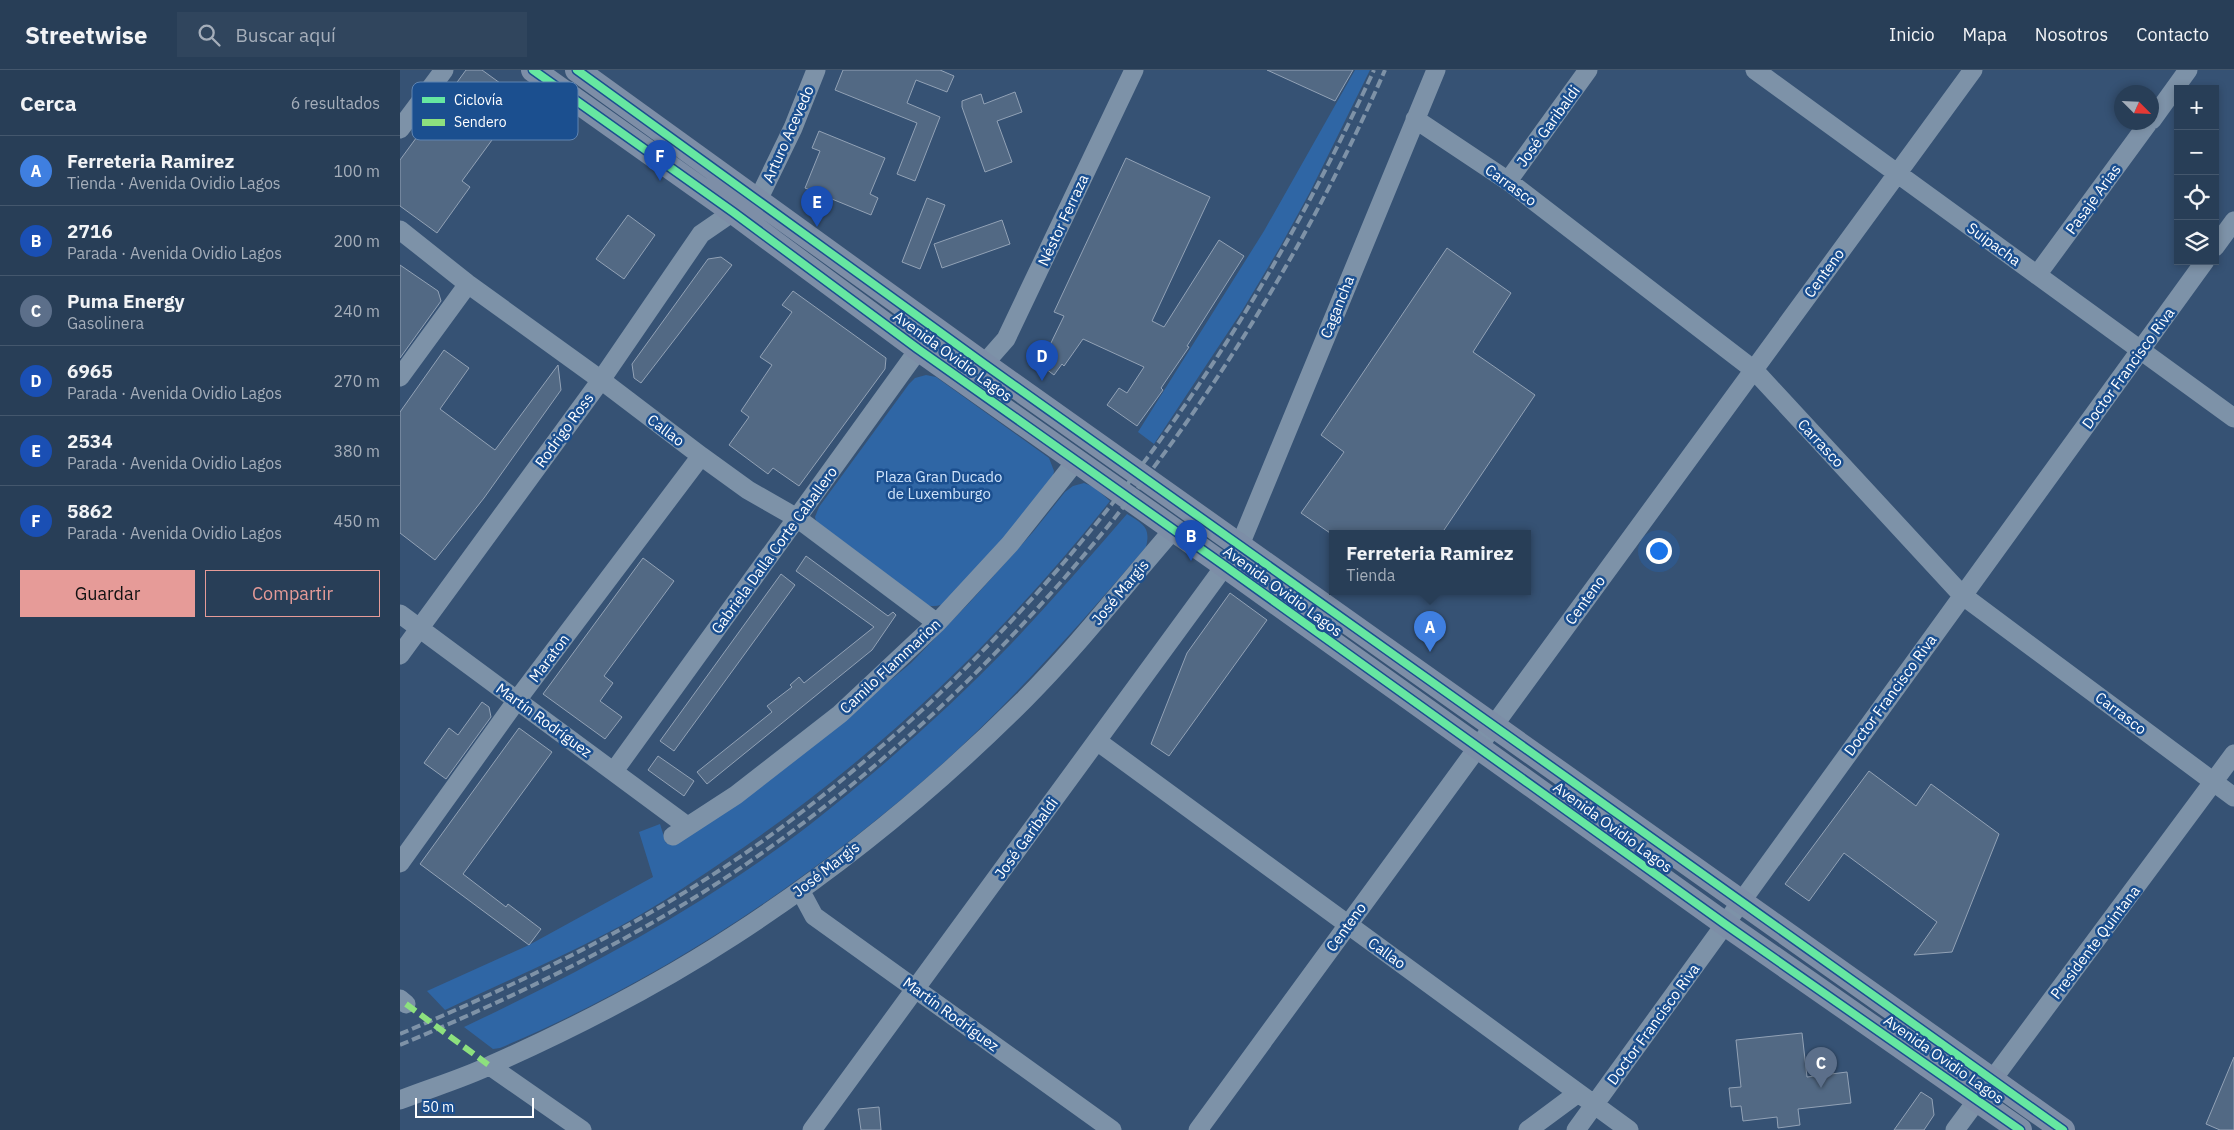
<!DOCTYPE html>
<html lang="es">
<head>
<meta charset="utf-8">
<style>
	:root { --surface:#283e57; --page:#30455d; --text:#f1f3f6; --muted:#a5aeba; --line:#44576d; --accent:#e69b98 }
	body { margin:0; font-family:"IBM Plex Sans",sans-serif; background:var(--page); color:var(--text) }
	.controls { position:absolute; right:15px; top:15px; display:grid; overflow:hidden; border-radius:0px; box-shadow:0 2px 8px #0003 }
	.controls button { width:45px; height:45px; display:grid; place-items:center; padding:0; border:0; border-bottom:1px solid var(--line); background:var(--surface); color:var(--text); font:25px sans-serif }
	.compass { position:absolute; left:1714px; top:15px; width:45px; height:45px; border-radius:50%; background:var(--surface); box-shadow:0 2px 8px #0003; rotate:114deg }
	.scale { position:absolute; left:15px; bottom:12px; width:119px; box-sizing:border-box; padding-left:5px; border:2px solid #fff; border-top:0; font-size:14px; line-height:18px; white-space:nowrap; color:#fff; -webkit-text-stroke:4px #1b4f8f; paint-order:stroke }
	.you { position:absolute; left:1258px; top:480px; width:18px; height:18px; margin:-12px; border:4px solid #fff; border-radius:50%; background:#1a73e8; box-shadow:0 0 0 8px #1a73e833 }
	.badge { display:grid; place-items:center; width:32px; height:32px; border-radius:50%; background:var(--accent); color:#fff; font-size:16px; font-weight:700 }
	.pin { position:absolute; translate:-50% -41px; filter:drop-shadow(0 1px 2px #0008) }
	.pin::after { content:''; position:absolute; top:26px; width:18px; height:15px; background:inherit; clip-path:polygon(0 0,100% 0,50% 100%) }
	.popup { position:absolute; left:929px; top:460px; width:202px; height:65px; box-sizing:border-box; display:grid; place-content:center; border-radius:0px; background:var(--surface); filter:drop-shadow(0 1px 4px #0005); font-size:16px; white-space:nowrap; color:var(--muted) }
	.popup b { font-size:19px; color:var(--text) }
	.popup::after { content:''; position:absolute; left:50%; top:100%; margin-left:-10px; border:10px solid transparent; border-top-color:var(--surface) }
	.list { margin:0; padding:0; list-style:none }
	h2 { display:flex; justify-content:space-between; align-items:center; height:65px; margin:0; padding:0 20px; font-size:21px }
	h2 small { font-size:16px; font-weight:400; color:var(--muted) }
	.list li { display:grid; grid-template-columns:32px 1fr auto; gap:15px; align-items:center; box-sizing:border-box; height:70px; padding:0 20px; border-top:1px solid var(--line) }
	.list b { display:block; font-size:19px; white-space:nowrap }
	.list p { margin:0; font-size:16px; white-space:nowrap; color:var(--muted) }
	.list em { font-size:16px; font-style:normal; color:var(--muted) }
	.actions { display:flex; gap:10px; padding:15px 20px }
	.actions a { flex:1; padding:11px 0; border:1px solid var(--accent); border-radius:0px; text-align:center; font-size:18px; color:var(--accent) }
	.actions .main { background:var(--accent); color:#111 }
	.icon { flex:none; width:28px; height:28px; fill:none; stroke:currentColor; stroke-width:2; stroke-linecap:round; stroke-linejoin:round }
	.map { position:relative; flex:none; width:1834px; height:1060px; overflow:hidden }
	header { display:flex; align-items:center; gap:30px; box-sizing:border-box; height:70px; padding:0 25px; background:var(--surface); border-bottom:1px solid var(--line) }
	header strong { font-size:24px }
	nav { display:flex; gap:28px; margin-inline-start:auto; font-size:18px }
	.search { width:350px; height:45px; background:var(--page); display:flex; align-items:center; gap:12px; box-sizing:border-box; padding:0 18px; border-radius:0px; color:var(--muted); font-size:19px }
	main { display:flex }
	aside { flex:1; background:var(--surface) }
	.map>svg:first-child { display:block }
	.green { fill:#2f66a5 }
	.building { fill:#526984; stroke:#92a2b6 }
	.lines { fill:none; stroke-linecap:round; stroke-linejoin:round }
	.minor { stroke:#7d92a8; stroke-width:19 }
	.major { stroke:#7d8ea7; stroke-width:24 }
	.rail { stroke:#7e92a7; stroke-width:4; stroke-dasharray:9 4; stroke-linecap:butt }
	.quiet { stroke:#8de07e; stroke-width:6; stroke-dasharray:12 6; stroke-linecap:butt }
	.cycleway-casing { stroke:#1b4f8f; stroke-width:11 }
	.cycleway { stroke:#66e7a1; stroke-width:8 }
	.labels { text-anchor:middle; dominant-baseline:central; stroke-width:5; stroke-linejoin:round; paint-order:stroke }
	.street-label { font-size:15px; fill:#fff; stroke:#1b4f8f }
	.park-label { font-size:15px; fill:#cfe3fa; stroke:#1b4f8f }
	.key { fill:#1b4f8f; stroke:#5f84b1; stroke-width:1 }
	.key-label { font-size:14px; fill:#fff }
</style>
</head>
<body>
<header>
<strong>Streetwise</strong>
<div class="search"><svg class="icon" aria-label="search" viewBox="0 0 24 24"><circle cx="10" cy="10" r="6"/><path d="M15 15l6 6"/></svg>Buscar aquí</div>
<nav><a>Inicio</a><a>Mapa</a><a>Nosotros</a><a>Contacto</a></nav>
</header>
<main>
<aside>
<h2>Cerca<small>6 resultados</small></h2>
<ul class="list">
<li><span class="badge" style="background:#3f7fe0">A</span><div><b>Ferreteria Ramirez</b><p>Tienda · Avenida Ovidio Lagos</p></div><em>100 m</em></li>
<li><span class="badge" style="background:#1a4fb4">B</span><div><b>2716</b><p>Parada · Avenida Ovidio Lagos</p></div><em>200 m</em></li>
<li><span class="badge" style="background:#5c6f8a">C</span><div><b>Puma Energy</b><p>Gasolinera</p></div><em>240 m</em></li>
<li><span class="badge" style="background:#1a4fb4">D</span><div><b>6965</b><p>Parada · Avenida Ovidio Lagos</p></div><em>270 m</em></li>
<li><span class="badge" style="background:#1a4fb4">E</span><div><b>2534</b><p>Parada · Avenida Ovidio Lagos</p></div><em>380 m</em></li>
<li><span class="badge" style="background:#1a4fb4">F</span><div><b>5862</b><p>Parada · Avenida Ovidio Lagos</p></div><em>450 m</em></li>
</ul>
<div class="actions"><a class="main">Guardar</a><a>Compartir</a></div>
</aside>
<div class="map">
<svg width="1834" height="1060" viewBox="0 0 1834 1060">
	<rect width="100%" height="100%" fill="#365274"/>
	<path class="green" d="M955,0H970L910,122L880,177L842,241L754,374L738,362L864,161Z
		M526,305L536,307L649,388L654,401L652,412L548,532C538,537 533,537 522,534L417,455L415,447L419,437L509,314L515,308Z
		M684,413L694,417L710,431C600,570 470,693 322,792C285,817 247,843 207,863C154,891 99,914 45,940L27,921L129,875L253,807L239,762L260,754L266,773L275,774L343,730L388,696L511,593L570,532L633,462L665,422L673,416Z
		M727,444C743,454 751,457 746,477C676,559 604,641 523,711C396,820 254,913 100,978L93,979L64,957C186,899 305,836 412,753C482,698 549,638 611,574C651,532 689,488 727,444Z"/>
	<path class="building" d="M66,0H82L122,29L62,111L70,117L37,163L0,136V90Z
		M443,0H540L554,6L547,22L516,10L507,33L540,47L515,111L497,104L517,53L435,20Z
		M867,0H953L935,31Z
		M615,22L622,42L597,51L612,92L585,102L562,37V31L581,24L584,34Z
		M419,61L485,88L470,124L478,128L471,145L405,118L420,81L412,78Z
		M726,88L810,127L752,251L764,257L819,170L844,186L787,276L789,277L761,318L763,320L737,356L707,335L719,318L727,323L744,297L683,269L664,296L662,294L654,305L634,290L645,274L649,277L664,246L654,242Z
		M527,128L545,135L520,199L502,192Z
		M228,145L255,165L224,209L196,189Z
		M602,150L610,174L542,198L534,174Z
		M1047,178L1111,223L1073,282L1135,325L1042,463H930L901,443L944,382L921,365Z
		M321,187L332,195L241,313L234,308L232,294L308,189Z
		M0,195L38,221L41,231L0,288Z
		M393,221L486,288L485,299L399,416L373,398L368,404L329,375L349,347L341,341L372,295L360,287L392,242L382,235Z
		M44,280L69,298L40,339L95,380L158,295L161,320L84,428L35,490L0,463V342Z
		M406,486L488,546L493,542L496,545L472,580L307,714L297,702L372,642L367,636L392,617L390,615L399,607L404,613L474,557L396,501Z
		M243,488L274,511L204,606L213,613L200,631L222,647L205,669L143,624Z
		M381,504L395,515L274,681L260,671Z
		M830,523L867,550L769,686L751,674L787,583Z
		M82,632L89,637L91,647L46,709L24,693L49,658L58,665Z
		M119,658L152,682L63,804L106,837L108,834L141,859L129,875L20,794Z
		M258,686L294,711L284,726L248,700Z
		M1469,701L1516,736L1531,714L1599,764L1552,882L1514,885L1537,852L1444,783L1409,831L1385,814Z
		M1402,963L1407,1007L1447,1002L1451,1033L1398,1039L1400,1055L1378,1058L1377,1047L1343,1051L1341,1036L1331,1037L1329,1018L1341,1017L1336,970Z
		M1834,987V1060H1820L1806,1054Z
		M1521,1022L1532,1029L1534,1045L1524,1060H1494Z
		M479,1037L481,1060H461L458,1039Z"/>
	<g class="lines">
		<path class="minor" d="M1355,0L1834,348
			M1015,49L1108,111L1354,300L1562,525L1834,727
			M1752,50L1788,0
			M0,59L44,0
			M1108,111L1188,0
			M0,160L68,214L201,310L301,386L348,420L397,448L537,553
			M1815,177L1834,151
			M1637,205L1749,52
			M584,294L606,269L734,0
			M0,307L68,214
			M0,544L287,756
			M0,585L201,310L301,164L333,142L358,130L393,58L416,0
			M697,671L1229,1060
			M214,701L534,258
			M273,766L336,725L440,644L537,553L610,474L676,391
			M0,793L117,630L301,386
			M400,820L414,846L712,1060
			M0,929L6,934
			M90,996L182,1060
			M0,1030C30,1018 62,1009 91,995C172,959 259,914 333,866C438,798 537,717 625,629C678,576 724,516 773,460
			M412,1060L840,475L1036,0
			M798,1060L1573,0
			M1128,1060L1178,1023
			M1176,1060L1805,191
			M1555,1060L1834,684"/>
		<path class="major" d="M133,0L333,142L518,279L825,496L1325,854L1620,1060
			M177,0L584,294L1663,1060"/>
		<path class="rail" d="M0,964C111,917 219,866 320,800C388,756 450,705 509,652C711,468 860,248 974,0
			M0,975C128,921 252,861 365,781C637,588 852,304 985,0"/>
		<path class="quiet" d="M6,934L90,996"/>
		<defs>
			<path id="cycleway" d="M133,0L333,142L518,279L825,496L1325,854L1620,1060
				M177,0L584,294L1663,1060"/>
		</defs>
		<use href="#cycleway" class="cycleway-casing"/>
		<use href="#cycleway" class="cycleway"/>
	</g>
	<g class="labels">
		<g class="street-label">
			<text transform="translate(1148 56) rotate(-54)">José Garibaldi</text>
			<text transform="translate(388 64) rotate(-66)">Arturo Acevedo</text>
			<text transform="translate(1111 115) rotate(36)">Carrasco</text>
			<text transform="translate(1693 129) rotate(-54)">Pasaje Arias</text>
			<text transform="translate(663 150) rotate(-65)">Néstor Ferraza</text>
			<text transform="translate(1594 174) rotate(36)">Suipacha</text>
			<text transform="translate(1424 203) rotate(-54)">Centeno</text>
			<text transform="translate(937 237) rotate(-68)">Cagancha</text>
			<text transform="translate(553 286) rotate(36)">Avenida Ovidio Lagos</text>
			<text transform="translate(1728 298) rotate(-54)">Doctor Francisco Riva</text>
			<text transform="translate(164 360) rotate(-54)">Rodrigo Ross</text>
			<text transform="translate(266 360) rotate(37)">Callao</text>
			<text transform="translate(1421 373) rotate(47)">Carrasco</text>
			<text transform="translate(374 480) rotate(-54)">Gabriela Dalla Corte Caballero</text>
			<text transform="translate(883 521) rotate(36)">Avenida Ovidio Lagos</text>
			<text transform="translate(720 522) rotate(-50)">José Margis</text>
			<text transform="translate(1185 530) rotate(-54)">Centeno</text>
			<text transform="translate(149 588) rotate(-53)">Maraton</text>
			<text transform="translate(490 596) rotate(-43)">Camilo Flammarion</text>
			<text transform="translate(1490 625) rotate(-54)">Doctor Francisco Riva</text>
			<text transform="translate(1721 643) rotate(37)">Carrasco</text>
			<text transform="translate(144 650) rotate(36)">Martín Rodríguez</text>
			<text transform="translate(1213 757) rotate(36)">Avenida Ovidio Lagos</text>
			<text transform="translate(626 768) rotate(-54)">José Garibaldi</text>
			<text transform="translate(426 799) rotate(-38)">José Margis</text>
			<text transform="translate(946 857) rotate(-54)">Centeno</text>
			<text transform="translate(1695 872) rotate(-53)">Presidente Quintana</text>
			<text transform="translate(987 883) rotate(36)">Callao</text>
			<text transform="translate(551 944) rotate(36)">Martín Rodríguez</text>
			<text transform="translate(1253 954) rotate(-54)">Doctor Francisco Riva</text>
			<text transform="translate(1544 989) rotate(35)">Avenida Ovidio Lagos</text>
		</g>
		<g class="park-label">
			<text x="539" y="406">Plaza Gran Ducado<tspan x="539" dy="17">de Luxemburgo</tspan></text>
		</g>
	</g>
	<rect x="12" y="12" width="166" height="58" rx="8" class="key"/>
	<rect x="22" y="27" width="23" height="6" fill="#66e7a1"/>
	<rect x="22" y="49" width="23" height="7" fill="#8de07e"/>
	<g class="key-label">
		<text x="54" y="35">Ciclovía</text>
		<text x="54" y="57">Sendero</text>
	</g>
</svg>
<div class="controls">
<button>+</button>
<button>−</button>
<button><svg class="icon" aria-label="locate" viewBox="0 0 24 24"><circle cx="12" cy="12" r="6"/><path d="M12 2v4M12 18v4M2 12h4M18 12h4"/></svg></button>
<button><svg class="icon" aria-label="layers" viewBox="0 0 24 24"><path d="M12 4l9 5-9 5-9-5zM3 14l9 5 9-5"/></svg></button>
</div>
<svg class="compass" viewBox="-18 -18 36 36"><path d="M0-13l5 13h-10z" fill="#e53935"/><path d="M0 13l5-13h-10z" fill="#a5aeba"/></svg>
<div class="scale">50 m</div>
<div class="you"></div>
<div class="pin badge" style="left:1030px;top:582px;background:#3f7fe0">A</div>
<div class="popup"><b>Ferreteria Ramirez</b>Tienda</div>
<div class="pin badge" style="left:791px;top:491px;background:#1a4fb4">B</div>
<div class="pin badge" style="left:1421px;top:1018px;background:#5c6f8a">C</div>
<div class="pin badge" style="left:642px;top:311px;background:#1a4fb4">D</div>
<div class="pin badge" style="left:417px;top:157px;background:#1a4fb4">E</div>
<div class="pin badge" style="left:260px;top:111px;background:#1a4fb4">F</div>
</div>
</main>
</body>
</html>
